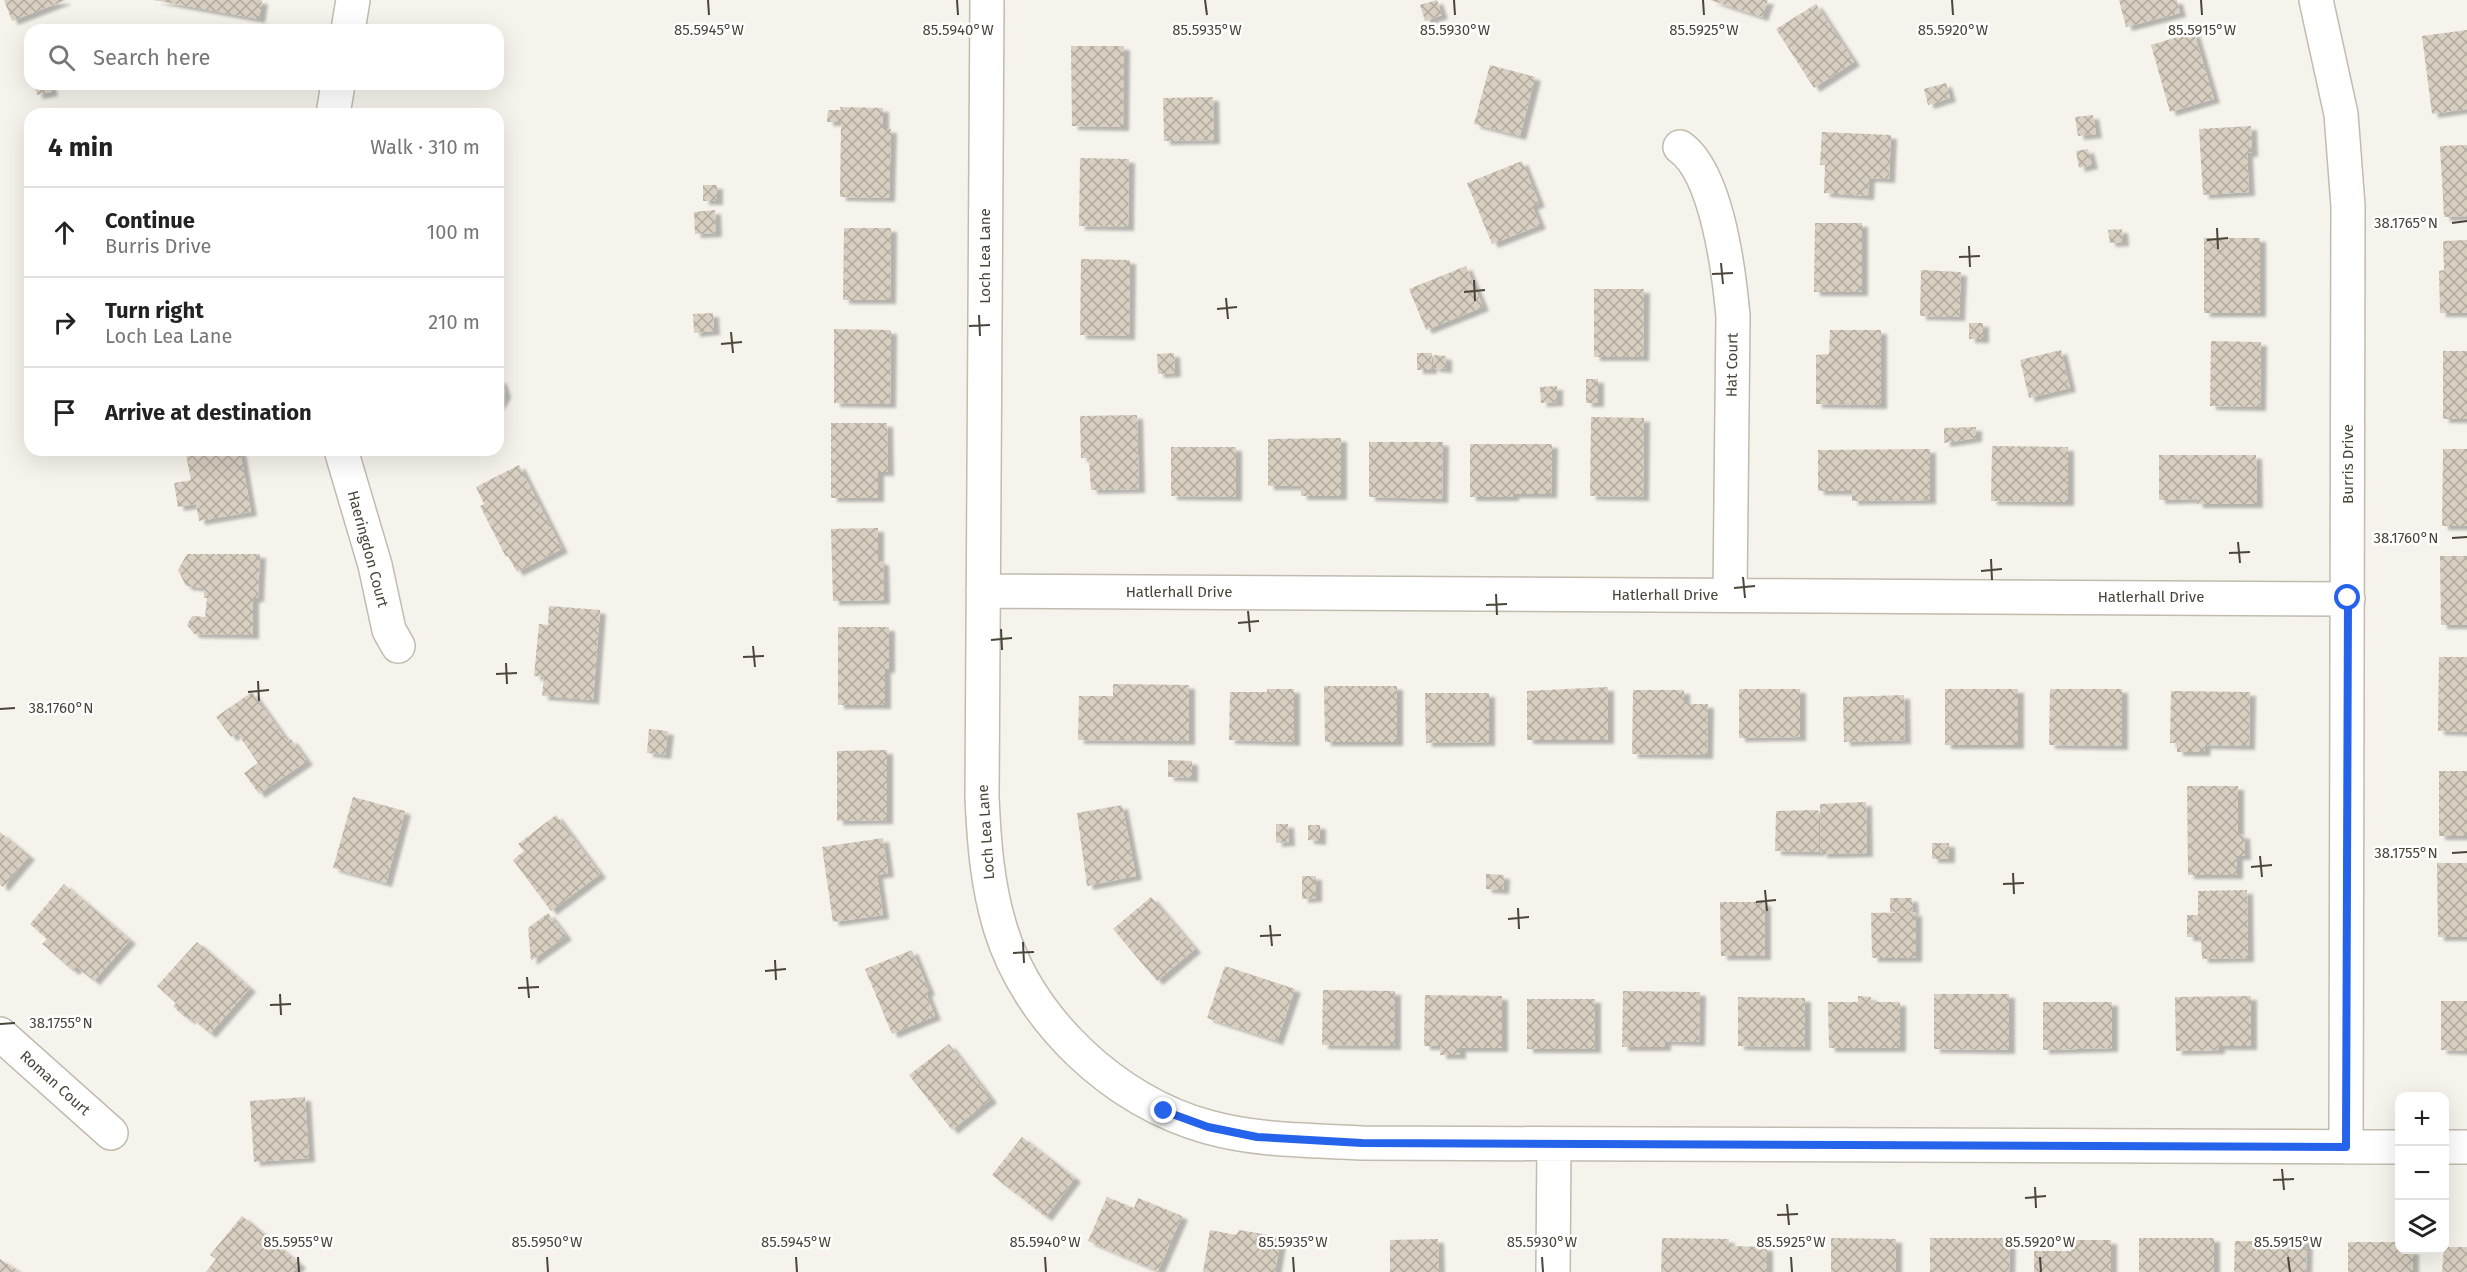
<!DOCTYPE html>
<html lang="en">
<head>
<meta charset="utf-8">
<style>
	:root { --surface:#fff; --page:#f6f6f6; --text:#222; --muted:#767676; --line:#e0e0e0 }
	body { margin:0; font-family:"Fira Sans",sans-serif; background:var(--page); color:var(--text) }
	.controls { position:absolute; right:18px; bottom:18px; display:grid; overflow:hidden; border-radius:12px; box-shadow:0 6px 24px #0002 }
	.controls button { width:54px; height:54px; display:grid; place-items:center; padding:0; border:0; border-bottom:2px solid var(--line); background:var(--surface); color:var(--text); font:30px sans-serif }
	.stop { position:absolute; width:18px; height:18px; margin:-14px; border:4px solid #2563eb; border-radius:50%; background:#fff }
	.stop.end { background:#2563eb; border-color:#fff; box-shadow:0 2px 6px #0008 }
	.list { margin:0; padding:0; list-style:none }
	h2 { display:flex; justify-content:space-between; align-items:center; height:78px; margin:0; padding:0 24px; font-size:26px }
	h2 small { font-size:20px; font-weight:400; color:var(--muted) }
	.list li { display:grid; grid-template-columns:39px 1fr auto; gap:18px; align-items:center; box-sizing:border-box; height:90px; padding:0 24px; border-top:2px solid var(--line) }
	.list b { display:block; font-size:22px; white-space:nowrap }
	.list p { margin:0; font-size:20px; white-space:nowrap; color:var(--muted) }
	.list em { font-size:20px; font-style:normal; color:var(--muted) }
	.icon { flex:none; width:33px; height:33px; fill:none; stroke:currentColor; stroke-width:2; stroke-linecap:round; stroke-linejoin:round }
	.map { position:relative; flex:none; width:2467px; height:1272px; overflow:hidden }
	.search { position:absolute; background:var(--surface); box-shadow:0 6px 24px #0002; left:24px; top:24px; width:480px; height:66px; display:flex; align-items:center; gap:15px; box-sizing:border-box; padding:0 21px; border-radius:18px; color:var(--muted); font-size:22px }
	.panel { position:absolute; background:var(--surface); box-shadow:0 6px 24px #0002; left:24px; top:108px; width:480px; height:348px; border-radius:18px }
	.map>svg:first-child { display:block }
	.building { fill:url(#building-cross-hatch); filter:url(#shadow) }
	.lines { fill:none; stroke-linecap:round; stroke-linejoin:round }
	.minor-casing { stroke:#c2bbae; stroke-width:36 }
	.minor { stroke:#fff; stroke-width:33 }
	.route { stroke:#2563eb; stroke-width:8 }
	.ticks { fill:none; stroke:#4b4439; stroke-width:2 }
	.labels { text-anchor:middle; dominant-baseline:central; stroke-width:5; stroke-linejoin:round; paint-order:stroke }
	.street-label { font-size:15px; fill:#4b4439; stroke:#fff }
	.ticks-label { font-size:15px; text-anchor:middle; fill:#4b4439; stroke:#fff; stroke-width:5; stroke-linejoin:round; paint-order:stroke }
</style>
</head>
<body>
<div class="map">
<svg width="2467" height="1272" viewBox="0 0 2467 1272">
	<defs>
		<pattern id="building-cross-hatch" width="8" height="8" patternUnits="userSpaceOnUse" patternTransform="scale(1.5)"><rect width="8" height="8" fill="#d8cfc1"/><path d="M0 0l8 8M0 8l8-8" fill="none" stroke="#b1aa9e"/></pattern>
		<filter id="shadow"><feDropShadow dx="6" dy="4" stdDeviation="1.5" flood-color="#0004"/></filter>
	</defs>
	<rect width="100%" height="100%" fill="#f6f3ec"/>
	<path class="building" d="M4,0H66L12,21Z
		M154,0H262L259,19Z
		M1437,0L1442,15L1425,21L1420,5Z
		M1710,0H1768L1762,17Z
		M2119,0H2177L2180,13L2126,27Z
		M1816,4L1854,62L1814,88L1776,29Z
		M2467,30V109L2432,114L2422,36Z
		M2194,32L2214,99L2170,112L2151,45Z
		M1071,46H1124L1123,127L1072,126Z
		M1490,65L1535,77L1520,136L1474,124Z
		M1946,83L1950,98L1928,105L1924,89Z
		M34,84H50L52,92L37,95Z
		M1213,97L1214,140L1164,141L1163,98Z
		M840,107L883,108V129H891L889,198L840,197L841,122H827L828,110H841Z
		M2093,115L2096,134L2078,136L2075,117Z
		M2251,126L2252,153H2247L2249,192L2203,195L2199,129Z
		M1822,132L1891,135L1889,179L1869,178L1868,196L1824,193L1825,165H1820Z
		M2467,145V216L2444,217L2440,146Z
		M2088,149L2092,165L2079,168L2076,151Z
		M1080,158L1129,159L1128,227L1079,226Z
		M1522,161L1539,203L1532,206L1540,225L1492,244L1467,183Z
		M703,185H717V201H703Z
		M715,210L716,233L695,234L694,212Z
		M1815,223H1862V292H1814Z
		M844,228H891L890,300H843Z
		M2122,229L2123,242L2110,243L2108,230Z
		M2204,238H2260V313H2204Z
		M2467,240V313H2440L2439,271L2444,270L2443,241Z
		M1081,259L1130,260L1129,336L1080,335Z
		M1466,266L1483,307L1426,330L1409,289Z
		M1921,270L1961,272L1959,317L1920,316Z
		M1594,289H1644L1643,357H1594Z
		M713,313L714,331L694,333L693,314Z
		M1969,323H1983V339H1969Z
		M834,329L891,330L890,404L834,403Z
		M1830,330H1881V405L1816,404V355L1829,354Z
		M2211,341L2261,342L2260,407L2210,406Z
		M2061,350L2070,388L2029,398L2020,360Z
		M2443,351H2467V419H2443Z
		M1174,353L1175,373L1158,374L1157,354Z
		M1417,353H1432L1431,370H1417Z
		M1434,355L1446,356V369L1433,368Z
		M498,379L501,380L505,394L498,407Z
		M1586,379H1598V403H1586Z
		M1557,386V402L1541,403L1540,387Z
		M1137,415L1139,489L1091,490L1089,458H1081L1080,416Z
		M1591,417L1644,418L1643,497L1590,496Z
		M831,423H887L888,472H878V498H831Z
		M1976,427V438L1944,443V428Z
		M1338,438H1341V496H1301V486H1268V439Z
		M1369,442H1443L1442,499L1369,497Z
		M1470,444H1552L1551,494H1513V497H1470Z
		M1992,446L2068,447V502L1991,501Z
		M1171,447H1236V497L1171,496Z
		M1930,449V500L1852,501V491H1818V450Z
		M2443,449H2467V526H2442Z
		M185,450H240L251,512L199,521L196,504L178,507L174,483L191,480Z
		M2159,455H2256L2257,504H2197V499L2159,500Z
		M519,465L562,549L517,572L508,556L506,557L480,506L484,504L476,487Z
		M878,528V561H883L884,600L833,601L831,529Z
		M187,554H260L258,598H254L253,601V635L194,634L187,625L192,616L205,617L207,598H204V588L186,586L178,570Z
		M2440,556H2467V625H2441Z
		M549,606L600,610L593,700L542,696L544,677L534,676L539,624L548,625Z
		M838,627H889V669H885V705H838Z
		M2439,657H2467V732L2438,731Z
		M1113,684L1189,685V741L1078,740L1079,696H1113Z
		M1324,686H1397V742H1325Z
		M1608,687V740H1527V691Z
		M1267,689H1294V742L1229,740L1230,692H1267Z
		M1739,689H1800V737L1739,738Z
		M1945,689H2018V745H1945Z
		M2050,689H2122V746L2049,745Z
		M1633,690H1684V704H1708L1707,755L1632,754Z
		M2171,691L2250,692L2249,746L2205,745L2204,752H2177V743H2170Z
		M252,692L287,741L291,739L307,761L259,794L244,773L258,763L237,733L231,737L216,717Z
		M1425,693H1489V742L1426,743Z
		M1904,695L1905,740L1844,742L1843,697Z
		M649,729L668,731L665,755L647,753Z
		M887,750V820L837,821V751Z
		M1168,760L1192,761V778L1168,777Z
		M2439,771H2467V836H2439Z
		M2187,786H2238V834L2244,835L2245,856H2237V875H2188Z
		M353,797L405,811L386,883L333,868Z
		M1866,802L1867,853L1821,854L1820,804Z
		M1122,805L1136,876L1087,886L1077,813Z
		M1815,810L1819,811V852L1775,851L1776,811Z
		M556,815L600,874L551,911L513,860L524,851L518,844Z
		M1276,824H1288L1289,842L1276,843Z
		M1308,825H1320V841L1308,840Z
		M0,832L29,856L3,887L0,885Z
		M883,838L888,873L877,875L883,915L833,922L822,847Z
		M1932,843H1949V859H1932Z
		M2437,863H2467V937H2438Z
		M1486,874L1504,875L1503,890L1486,889Z
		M1302,876H1316V898L1302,899Z
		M64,884L130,940L94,981L77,967L73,971L46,947L42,944L47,939L30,924Z
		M2247,890L2248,958L2202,959L2201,937H2187V915H2198V891Z
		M1151,897L1195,949L1157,981L1113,929Z
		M1890,898H1912L1913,911L1890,912Z
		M1720,902H1765V956H1721Z
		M1916,912V958H1872L1871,913Z
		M548,913L566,936L531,961L528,928Z
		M197,942L250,988L210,1034L192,1018L189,1020L179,1012L173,1006L176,1003L157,986Z
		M912,950L929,991L926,993L935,1016L892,1034L865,969Z
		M1225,966L1295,989L1277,1041L1207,1018Z
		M1323,990L1395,991V1046L1322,1045Z
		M1623,991L1700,992L1699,1042L1665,1041V1047H1622Z
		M1934,994H2009V1050L1934,1049Z
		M1425,995L1502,996V1048H1460V1055H1440L1441,1046H1424Z
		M1858,996L1871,997V1002H1900V1048H1829L1828,1002H1858Z
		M2251,996V1046H2219V1050L2176,1051L2175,997Z
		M1738,997L1805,998V1047L1738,1046Z
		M1527,999H1595V1049H1527Z
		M2441,1001H2467V1051L2441,1050Z
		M2043,1002H2112V1048L2043,1050Z
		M949,1044L991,1099L952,1130L909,1075Z
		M305,1097L309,1158L254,1162L250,1101Z
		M1022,1137L1075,1178L1046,1217L992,1175Z
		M1107,1197L1134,1208L1138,1198L1182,1216L1158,1271L1088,1241Z
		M242,1216L300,1264L293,1272H206L216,1259L210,1255Z
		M1210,1230L1236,1235L1239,1230L1281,1237L1275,1272H1203Z
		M2282,1237L2307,1238L2306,1272H2234L2235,1241L2281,1242Z
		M1662,1238L1729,1239L1728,1246L1767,1247V1272H1661Z
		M1831,1238L1896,1239V1272H1831Z
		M1930,1238H2010L2009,1272H1930Z
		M2139,1238H2214V1272H2139Z
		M1438,1239L1439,1272H1390V1240Z
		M2071,1240H2111V1272H2034V1251H2071Z
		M2348,1242H2400V1250H2413V1272H2348Z
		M2444,1247H2467V1272H2442Z
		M0,1259L11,1266L20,1272H0Z"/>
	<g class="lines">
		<defs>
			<path id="minor" d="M987,0L982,797C984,841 987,884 1000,927C1028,1020 1115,1102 1208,1127C1258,1141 1311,1140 1362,1143L2400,1147
				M2316,0L2341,114L2348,206L2346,1147
				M348,30L353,0
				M333,114L338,84
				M1680,147C1717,173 1729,272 1733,316L1730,595
				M341,450L375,565L389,630L398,646
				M983,591L2348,599
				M0,1034L111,1133
				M2444,1147H2467
				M1553,1272L1554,1144"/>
		</defs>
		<use href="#minor" class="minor-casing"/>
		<use href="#minor" class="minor"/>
	</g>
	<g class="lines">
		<path class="route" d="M1164,1111L1208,1127L1257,1137L1362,1143L2346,1147L2348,598"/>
	</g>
	<path class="ticks" d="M708,0L709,15M957,0L958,15M1205,0L1207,15M1454,0L1455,15M1703,0L1704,15M1952,0L1953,15M2201,0L2202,15M2452,223L2467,221M2217,228L2218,249M2207,240L2228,238M1969,246L1970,267M1959,257L1980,256M1721,263L1723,284M1712,274L1733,273M1474,280L1475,301M1464,292L1485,290M1226,298L1228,319M1217,309L1237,307M979,315L980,336M969,326L990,325M731,332L733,353M721,344L742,342M2452,538L2467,537M2238,542L2240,563M2229,553L2250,552M1991,559L1992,580M1981,571L2002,569M1743,577L1745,598M1734,588L1755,586M1496,594L1497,615M1486,605L1507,604M1248,611L1250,632M1238,623L1259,621M1001,629L1002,650M991,640L1012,638M753,646L755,667M743,657L764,656M506,663L507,684M496,674L517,673M258,681L259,701M248,692L269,690M0,709L15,708M2452,853L2467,852M2260,856L2262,877M2251,867L2272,865M2013,873L2014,894M2003,884L2024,883M1765,890L1767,911M1756,902L1776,900M1518,908L1519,929M1508,919L1529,917M1270,925L1272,946M1260,936L1281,935M1023,942L1024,963M1013,953L1034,952M775,960L776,980M765,971L786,969M527,977L529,998M518,988L539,987M280,994L281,1015M270,1005L291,1004M0,1024L15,1023M2282,1169L2284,1190M2273,1180L2294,1179M2035,1187L2036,1208M2025,1198L2046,1196M1787,1204L1789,1225M1777,1215L1798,1214M298,1257L299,1272M547,1257L548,1272M796,1257L797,1272M1045,1257L1046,1272M1293,1257L1294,1272M1542,1257L1543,1272M1791,1257L1792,1272M2040,1257L2041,1272M2288,1257L2290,1272"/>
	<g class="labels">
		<g class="street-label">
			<text transform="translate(985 256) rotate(-90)">Loch Lea Lane</text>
			<text transform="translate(1732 365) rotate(-89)">Hat Court</text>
			<text transform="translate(2348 464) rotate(-90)">Burris Drive</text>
			<text transform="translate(368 549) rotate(75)">Haeringdon Court</text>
			<text x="1179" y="592">Hatlerhall Drive</text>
			<text x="1665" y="595">Hatlerhall Drive</text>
			<text x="2151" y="597">Hatlerhall Drive</text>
			<text transform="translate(986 832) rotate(-94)">Loch Lea Lane</text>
			<text transform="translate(55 1083) rotate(42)">Roman Court</text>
		</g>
	</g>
	<g class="ticks-label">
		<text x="709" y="35">85.5945°W</text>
		<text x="958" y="35">85.5940°W</text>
		<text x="1207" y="35">85.5935°W</text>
		<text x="1455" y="35">85.5930°W</text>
		<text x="1704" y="35">85.5925°W</text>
		<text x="1953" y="35">85.5920°W</text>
		<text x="2202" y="35">85.5915°W</text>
		<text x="2406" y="228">38.1765°N</text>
		<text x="2406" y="543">38.1760°N</text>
		<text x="61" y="713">38.1760°N</text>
		<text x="2406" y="858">38.1755°N</text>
		<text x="61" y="1028">38.1755°N</text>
		<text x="298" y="1247">85.5955°W</text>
		<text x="547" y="1247">85.5950°W</text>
		<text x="796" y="1247">85.5945°W</text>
		<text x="1045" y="1247">85.5940°W</text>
		<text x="1293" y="1247">85.5935°W</text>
		<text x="1542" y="1247">85.5930°W</text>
		<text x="1791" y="1247">85.5925°W</text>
		<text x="2040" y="1247">85.5920°W</text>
		<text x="2288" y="1247">85.5915°W</text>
	</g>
</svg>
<div class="controls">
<button>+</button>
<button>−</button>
<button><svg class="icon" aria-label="layers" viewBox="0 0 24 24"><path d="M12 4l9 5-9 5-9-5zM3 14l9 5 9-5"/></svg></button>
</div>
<div class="stop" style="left:2348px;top:598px"></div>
<div class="stop end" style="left:1164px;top:1111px"></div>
<div class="search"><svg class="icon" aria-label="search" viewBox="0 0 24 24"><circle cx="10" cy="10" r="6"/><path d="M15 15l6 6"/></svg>Search here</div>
<section class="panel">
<h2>4 min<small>Walk · 310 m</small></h2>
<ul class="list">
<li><svg class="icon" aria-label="ahead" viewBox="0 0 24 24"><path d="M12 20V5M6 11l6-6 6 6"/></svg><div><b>Continue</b><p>Burris Drive</p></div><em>100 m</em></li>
<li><svg class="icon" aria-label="right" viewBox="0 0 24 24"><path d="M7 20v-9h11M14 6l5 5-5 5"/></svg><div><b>Turn right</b><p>Loch Lea Lane</p></div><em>210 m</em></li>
<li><svg class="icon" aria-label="arrive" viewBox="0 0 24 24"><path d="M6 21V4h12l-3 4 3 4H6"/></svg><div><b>Arrive at destination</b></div></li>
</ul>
</section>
</div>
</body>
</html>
